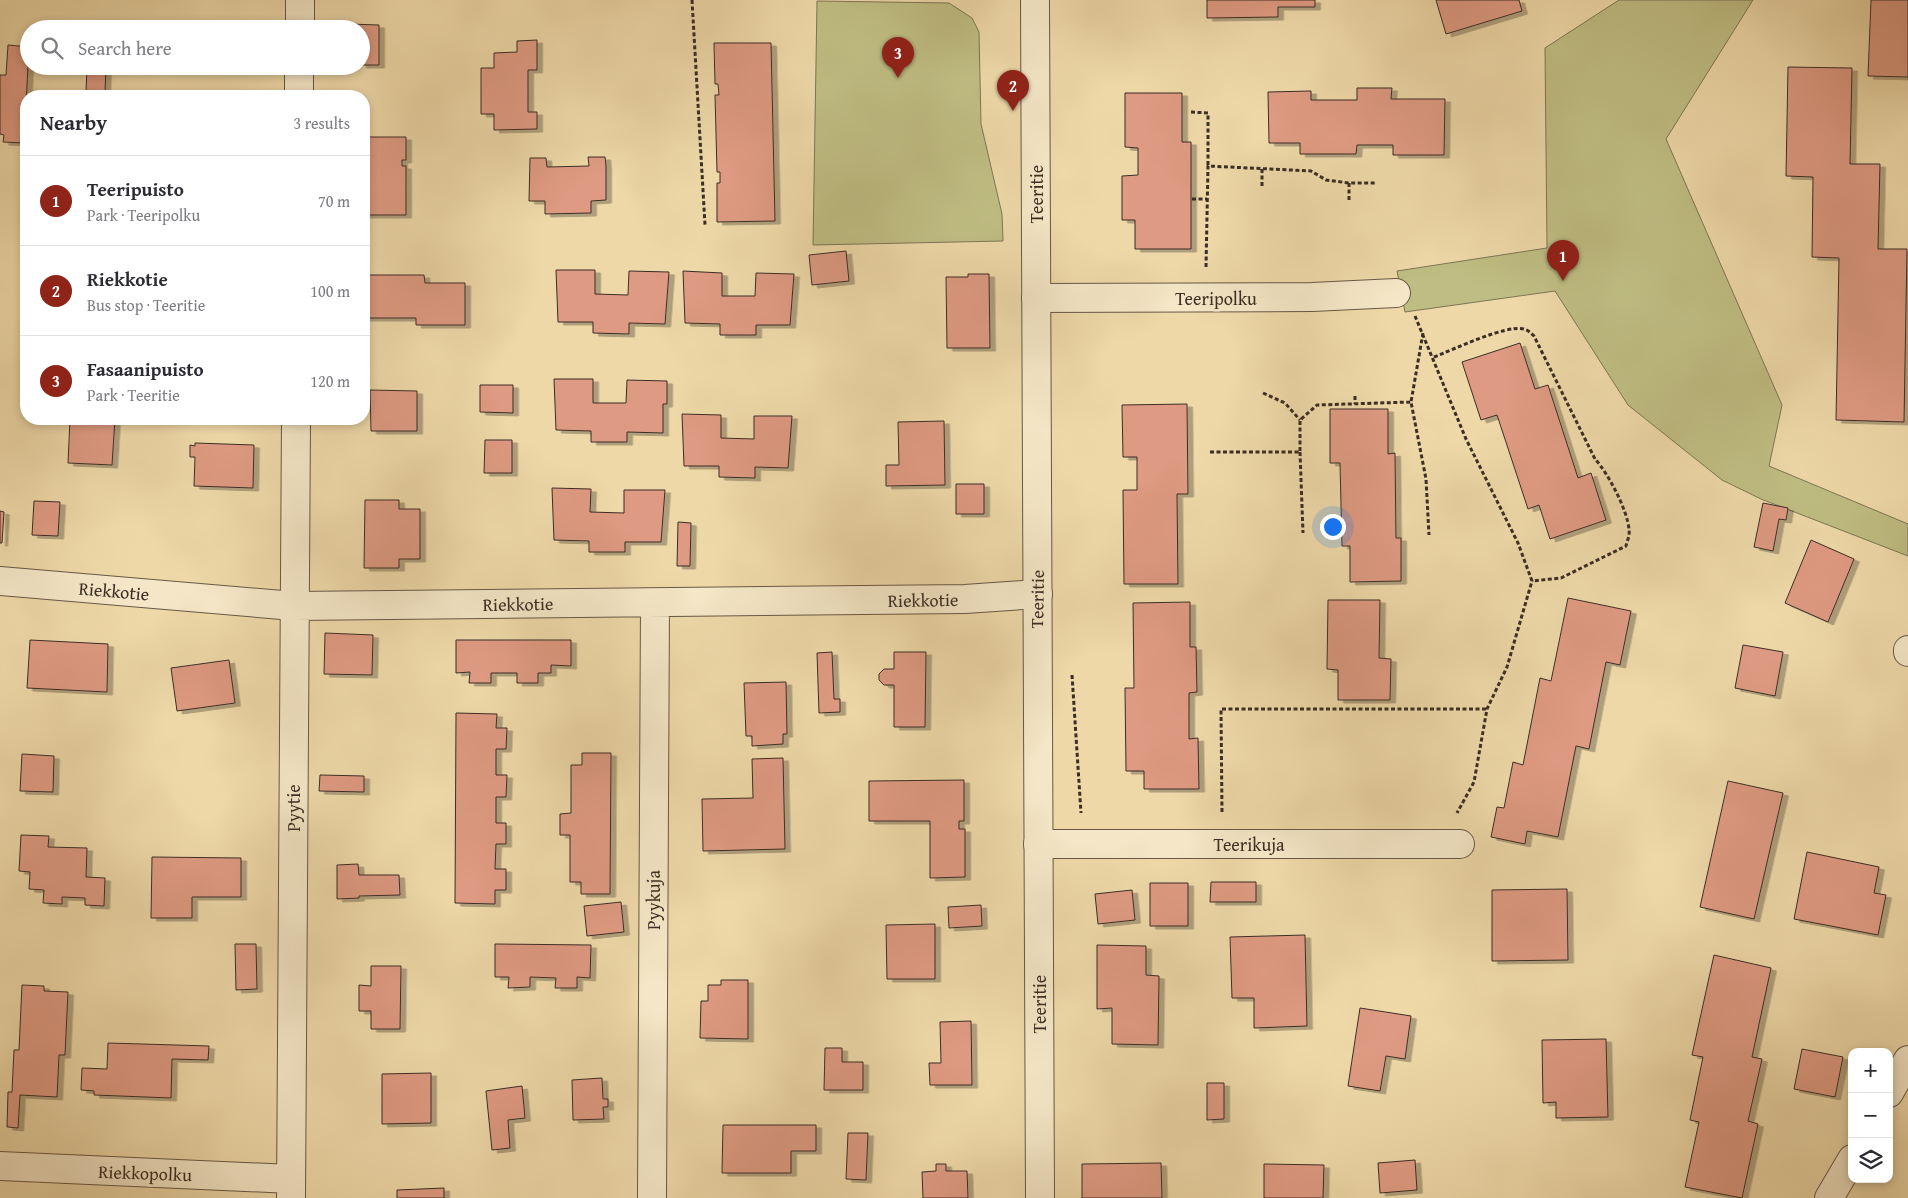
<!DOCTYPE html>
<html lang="en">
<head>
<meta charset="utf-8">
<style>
	:root { --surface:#fff; --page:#f7f7f7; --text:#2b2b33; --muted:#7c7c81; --line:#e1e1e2; --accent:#8f2418 }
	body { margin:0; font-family:"Gentium Book Plus",serif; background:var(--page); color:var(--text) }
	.controls { position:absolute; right:15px; bottom:15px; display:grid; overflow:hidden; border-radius:10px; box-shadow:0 2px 8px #0003 }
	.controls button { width:45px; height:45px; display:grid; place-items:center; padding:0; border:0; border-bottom:1px solid var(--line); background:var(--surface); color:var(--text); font:25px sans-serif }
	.you { position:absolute; left:1332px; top:526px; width:18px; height:18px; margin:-12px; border:4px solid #fff; border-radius:50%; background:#1a73e8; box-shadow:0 0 0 8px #1a73e833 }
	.badge { display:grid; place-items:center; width:32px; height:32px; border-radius:50%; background:var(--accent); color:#fff; font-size:16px; font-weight:700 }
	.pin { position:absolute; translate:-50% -41px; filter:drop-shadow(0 1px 2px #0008) }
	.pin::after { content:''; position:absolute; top:26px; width:18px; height:15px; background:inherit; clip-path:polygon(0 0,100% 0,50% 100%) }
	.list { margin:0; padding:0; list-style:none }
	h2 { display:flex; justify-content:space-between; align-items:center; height:65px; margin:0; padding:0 20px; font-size:21px }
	h2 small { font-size:16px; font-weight:400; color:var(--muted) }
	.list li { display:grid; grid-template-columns:32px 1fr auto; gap:15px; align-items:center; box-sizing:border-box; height:90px; padding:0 20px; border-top:1px solid var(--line) }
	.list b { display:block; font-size:19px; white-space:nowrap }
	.list p { margin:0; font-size:16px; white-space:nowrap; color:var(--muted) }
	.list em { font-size:16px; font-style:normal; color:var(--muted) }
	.icon { flex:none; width:28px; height:28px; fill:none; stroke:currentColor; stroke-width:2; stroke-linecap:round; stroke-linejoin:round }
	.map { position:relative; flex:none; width:1908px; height:1198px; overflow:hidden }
	.search { position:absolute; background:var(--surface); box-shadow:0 2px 8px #0003; left:20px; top:20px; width:350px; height:55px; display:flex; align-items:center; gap:12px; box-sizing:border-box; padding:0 18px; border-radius:28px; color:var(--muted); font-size:19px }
	.panel { position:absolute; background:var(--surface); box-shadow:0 2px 8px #0003; left:20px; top:90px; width:350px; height:335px; border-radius:20px }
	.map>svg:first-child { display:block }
	.green { fill:#bfbd83; stroke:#7d7654 }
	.building { fill:#de9a82; stroke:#3b2e24; filter:url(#shadow) }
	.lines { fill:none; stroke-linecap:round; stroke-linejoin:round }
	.minor-casing { stroke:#685845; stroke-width:30 }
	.tertiary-casing { stroke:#685845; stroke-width:30 }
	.path { stroke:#3b2e24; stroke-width:3; stroke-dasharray:4 2.5; stroke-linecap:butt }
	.minor { stroke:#f4e6c6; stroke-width:28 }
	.tertiary { stroke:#f4e6c6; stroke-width:28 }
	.labels { text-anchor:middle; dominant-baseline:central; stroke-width:5; stroke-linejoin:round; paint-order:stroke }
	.street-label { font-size:18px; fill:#3b2e24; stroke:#f4e6c6 }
</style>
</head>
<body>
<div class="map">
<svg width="1908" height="1198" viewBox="0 0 1908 1198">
	<defs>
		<filter id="shadow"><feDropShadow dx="5.5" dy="3" stdDeviation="0" flood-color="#0004"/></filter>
	</defs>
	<rect width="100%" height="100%" fill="#eed8a8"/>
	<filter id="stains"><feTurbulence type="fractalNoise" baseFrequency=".004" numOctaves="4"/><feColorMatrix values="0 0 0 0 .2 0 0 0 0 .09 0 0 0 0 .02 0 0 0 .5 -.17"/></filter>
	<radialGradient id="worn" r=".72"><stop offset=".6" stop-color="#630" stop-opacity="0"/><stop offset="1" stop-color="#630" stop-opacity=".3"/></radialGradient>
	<path class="green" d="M1619,0H1753L1666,139L1782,405L1769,466L1908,524V556L1761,499L1722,480L1628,405L1555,291L1405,312L1397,271L1547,248L1545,48Z
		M817,1L949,3L972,18L979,32L981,124L1002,214L1003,241L813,245Z"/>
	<path class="building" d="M1207,0H1315V7H1278V17L1207,18Z
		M1436,0H1519L1522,11L1446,34Z
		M1871,0H1908V77L1868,76Z
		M348,24L379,25V65H361V29H348Z
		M537,40V70H528V112H537V129L494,130V114H481V68H494V53L517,52V41Z
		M714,43H771L775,221L717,222V183H720V172H717L715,95H719L718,84H715Z
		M8,45L29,47L24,143L3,142L4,135L0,134V75H6Z
		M87,66H106L105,93L86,92Z
		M198,66H246V71H210V69H198Z
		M1788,67L1852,68L1850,164H1880L1878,249H1907L1904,422L1836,420L1839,258L1812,257L1813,177L1786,176Z
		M1357,88H1392L1391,99H1445L1444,155H1393V145H1357L1356,154H1300V143H1269L1268,92L1311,91V100H1357Z
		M1125,93H1182V142H1191V249H1135V220H1122V176L1138,175V148L1125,147Z
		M364,137H406V160H402V166H406V215H364Z
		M588,157H605L606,166V200L591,201V213L545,214V201H529L530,158H546L547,167L589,166Z
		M846,251L849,281L812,285L809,255Z
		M556,270H595V294L628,295L629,271L669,272L665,324L629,323V334L593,333V322H558Z
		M683,271L722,273V296H755L756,273L794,274L790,325H756V335H720V324L685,323Z
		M968,274H989L990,348H947L946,277H968Z
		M364,275H424L425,283H465V325H416V318H364Z
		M1520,343L1535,389L1548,385L1578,478L1591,473L1606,520L1550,539L1539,505L1528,509L1497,415L1481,420L1462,362Z
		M554,379H593V403H626L627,380L667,381V404H663V433L627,432V442H591V431L556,430Z
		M480,385H513V413L480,412Z
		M370,390L417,391V431H371Z
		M1187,404L1188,494H1177L1178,584H1124L1123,490H1137V457H1123L1122,405Z
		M1330,409H1388V454L1395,453L1396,538H1401V581L1350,582V546H1342L1340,463H1330Z
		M682,414L721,415V438L754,439V416H792L788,468L755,467V478L719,477V466H684Z
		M70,419H115L112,465L68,463Z
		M944,421L945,485L886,486V465H899L898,422Z
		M485,440H512V473H484Z
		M195,443L254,445L253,488L194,486L195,457H190V445L195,446Z
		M956,484H984V514H956Z
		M552,488L591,489L590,512L624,513V490H665L661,542H625V552H589V541L554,540Z
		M365,500H399V509H420V559H399V568H364Z
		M34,501L60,502L58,536L32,535Z
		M1763,503L1788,508L1786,520L1779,519L1773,551L1754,547Z
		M0,511L4,512L2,543H0Z
		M678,522L691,523L690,566H677Z
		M1811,540L1854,559L1828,622L1785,603Z
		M1568,598L1631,611L1620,665L1606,662L1589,749L1576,746L1558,837L1527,831L1525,844L1491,837L1497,807L1504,808L1513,762L1523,765L1540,678L1551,681Z
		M1328,600H1380L1379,658L1391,659L1390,700H1338V670L1327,669Z
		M1190,602V647H1196L1197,692L1189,693V739L1198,738L1199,789H1144V771H1126L1125,688H1134L1133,603Z
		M325,633L373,635L372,675L324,674Z
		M30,640L108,644L107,692L27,688Z
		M456,640H571V666L551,665V673H538V683H517V673H491V683H469L470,672L456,673Z
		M1743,645L1783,652L1775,696L1735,688Z
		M832,652L834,699H840V712L819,713L817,653Z
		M894,652H926L925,727H894V685H884L879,680V674L884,669H894Z
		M229,660L235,703L177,711L171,668Z
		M786,682L787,734H783V744L752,746V736H746L744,683Z
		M456,713L497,714L496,728H507L506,749H496V775H507L506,797H496V823H506V844H496L495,869H506V890H495V904L455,903Z
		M582,753H611L610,894H581V882H570V835H560V814L571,813V765H582Z
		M22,754L54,756L53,792L20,791Z
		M783,758L785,849L703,851L702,799L753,798L752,759Z
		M320,775L364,776V792L319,791Z
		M964,780V821H959V829H965V877L930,878V821H869V781Z
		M1728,781L1783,793L1754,919L1700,907Z
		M21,835L49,836L48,847L87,848L86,877L105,878L104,906L85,905V898L62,897V904L43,903L44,890L29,889L30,872L19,871Z
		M1807,852L1879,867L1874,893L1886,895L1878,935L1794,919Z
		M152,857L241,858V897H192V918H151Z
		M358,864L359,875H399L400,895L359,896V898L337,899V865Z
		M1211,882H1256V902H1210Z
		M1150,883H1188V926H1150Z
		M1567,889L1568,960L1492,961V890Z
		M1132,890L1135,920L1098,924L1095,894Z
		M621,902L624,932L587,936L584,906Z
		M981,905L982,926L949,928L948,907Z
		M935,924V979H887L886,925Z
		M1305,935L1307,1026L1254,1028V998H1232L1230,937Z
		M235,944H256L257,989L236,990Z
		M495,944L591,945L590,978L577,977V988H555L556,978L530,977V987L508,988L509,977H495Z
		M1097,945L1146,946V975L1159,976L1158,1045L1112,1044V1008L1097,1009Z
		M1714,955L1771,968L1752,1057L1762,1059L1748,1121L1758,1124L1742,1198L1685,1187L1699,1122L1690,1120L1703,1057L1692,1055Z
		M371,966H401L400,1029H371V1011H359V985L371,986Z
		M721,980H748V1039L700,1038L701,1001H708V985H721Z
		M22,985L44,986V991L68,992L65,1055H59L57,1097L20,1095L18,1128L7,1127L8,1092H12L14,1050H19Z
		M1360,1008L1411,1016L1405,1059L1386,1056L1380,1091L1348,1086Z
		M971,1021L972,1085H930L929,1063H941L940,1022Z
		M1606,1039L1608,1117L1556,1118V1102L1543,1103L1542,1040Z
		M108,1043L209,1046L208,1060L172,1059L171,1098L94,1095V1091L81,1090L82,1068L107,1069Z
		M825,1048H842V1062H863V1090H824Z
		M1802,1049L1843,1057L1835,1097L1794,1089Z
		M431,1073V1123L382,1124V1074Z
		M602,1078L603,1099H608V1107H603L604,1119L573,1120L572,1080Z
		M1207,1083H1224V1119L1207,1120Z
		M522,1086L525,1118L508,1120L510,1148L492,1150L486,1091Z
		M723,1125H816V1151H791V1173H722Z
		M848,1133H868L866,1180L846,1179Z
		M1415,1160L1417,1190L1380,1193L1378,1163Z
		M1161,1163L1162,1198H1082V1164Z
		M936,1164H946V1171H967L968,1198H923L922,1172L936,1171Z
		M1264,1164L1324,1165L1323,1198H1264Z
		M444,1188V1198H397V1190Z"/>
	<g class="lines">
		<defs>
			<path id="minor" d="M300,29V0
				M299,96V66
				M1036,298L1312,297L1396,293
				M0,581L294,606L965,599L1038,594
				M1908,650V652
				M1038,844H1460
				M1889,1093L1908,1060
				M0,1166L291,1179
				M291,1198L296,419
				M652,1198L655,603
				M1829,1198L1852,1159"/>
			<path id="tertiary" d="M1035,0L1040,1198"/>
		</defs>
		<use href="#minor" class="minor-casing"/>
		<use href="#tertiary" class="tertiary-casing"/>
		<path class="path" d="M692,0L705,225
			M1191,112L1208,113V166
			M1262,169V188
			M1349,183V201
			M1192,199H1207
			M1206,267L1208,166L1311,171L1326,180L1349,183H1376
			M1415,316L1466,439L1518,543L1532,581L1507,667L1487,709L1474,782L1457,813
			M1423,333L1411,402L1426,479L1429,535
			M1434,357C1452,350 1507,324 1524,329C1528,330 1531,333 1534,336L1595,459C1608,473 1628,511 1629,530C1630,536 1627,541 1626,546L1561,578L1532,581
			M1263,393L1285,403L1300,420
			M1355,396V404
			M1210,452H1300V420L1317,405L1411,402
			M1300,452L1303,533
			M1072,675L1081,813
			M1222,812L1221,709H1487"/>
		<use href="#minor" class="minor"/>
		<use href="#tertiary" class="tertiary"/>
	</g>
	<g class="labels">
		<g class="street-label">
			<text transform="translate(1036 194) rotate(-90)">Teeritie</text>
			<text x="1216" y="298">Teeripolku</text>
			<text transform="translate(114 591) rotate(5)">Riekkotie</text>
			<text transform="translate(1037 599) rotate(-89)">Teeritie</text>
			<text transform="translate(923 600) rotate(-1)">Riekkotie</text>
			<text transform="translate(518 604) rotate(-1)">Riekkotie</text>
			<text transform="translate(293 808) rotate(-90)">Pyytie</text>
			<text x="1249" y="844">Teerikuja</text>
			<text transform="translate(653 900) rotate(-90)">Pyykuja</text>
			<text transform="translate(1039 1004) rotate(-90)">Teeritie</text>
			<text transform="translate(145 1173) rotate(2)">Riekkopolku</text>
		</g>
	</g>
	<rect width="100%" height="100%" filter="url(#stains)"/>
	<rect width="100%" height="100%" fill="url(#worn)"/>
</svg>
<div class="controls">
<button>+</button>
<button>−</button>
<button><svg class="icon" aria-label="layers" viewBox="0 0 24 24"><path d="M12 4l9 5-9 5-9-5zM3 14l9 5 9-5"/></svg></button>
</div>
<div class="you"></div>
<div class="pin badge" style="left:1563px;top:281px">1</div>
<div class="pin badge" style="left:1013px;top:111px">2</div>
<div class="pin badge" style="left:898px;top:78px">3</div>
<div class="search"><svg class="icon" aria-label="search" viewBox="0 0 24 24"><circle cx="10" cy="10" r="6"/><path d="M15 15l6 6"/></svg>Search here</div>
<section class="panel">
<h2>Nearby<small>3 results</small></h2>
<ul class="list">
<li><span class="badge">1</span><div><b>Teeripuisto</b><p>Park · Teeripolku</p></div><em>70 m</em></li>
<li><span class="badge">2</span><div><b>Riekkotie</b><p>Bus stop · Teeritie</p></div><em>100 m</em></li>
<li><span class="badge">3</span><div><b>Fasaanipuisto</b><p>Park · Teeritie</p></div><em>120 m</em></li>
</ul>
</section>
</div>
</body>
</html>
